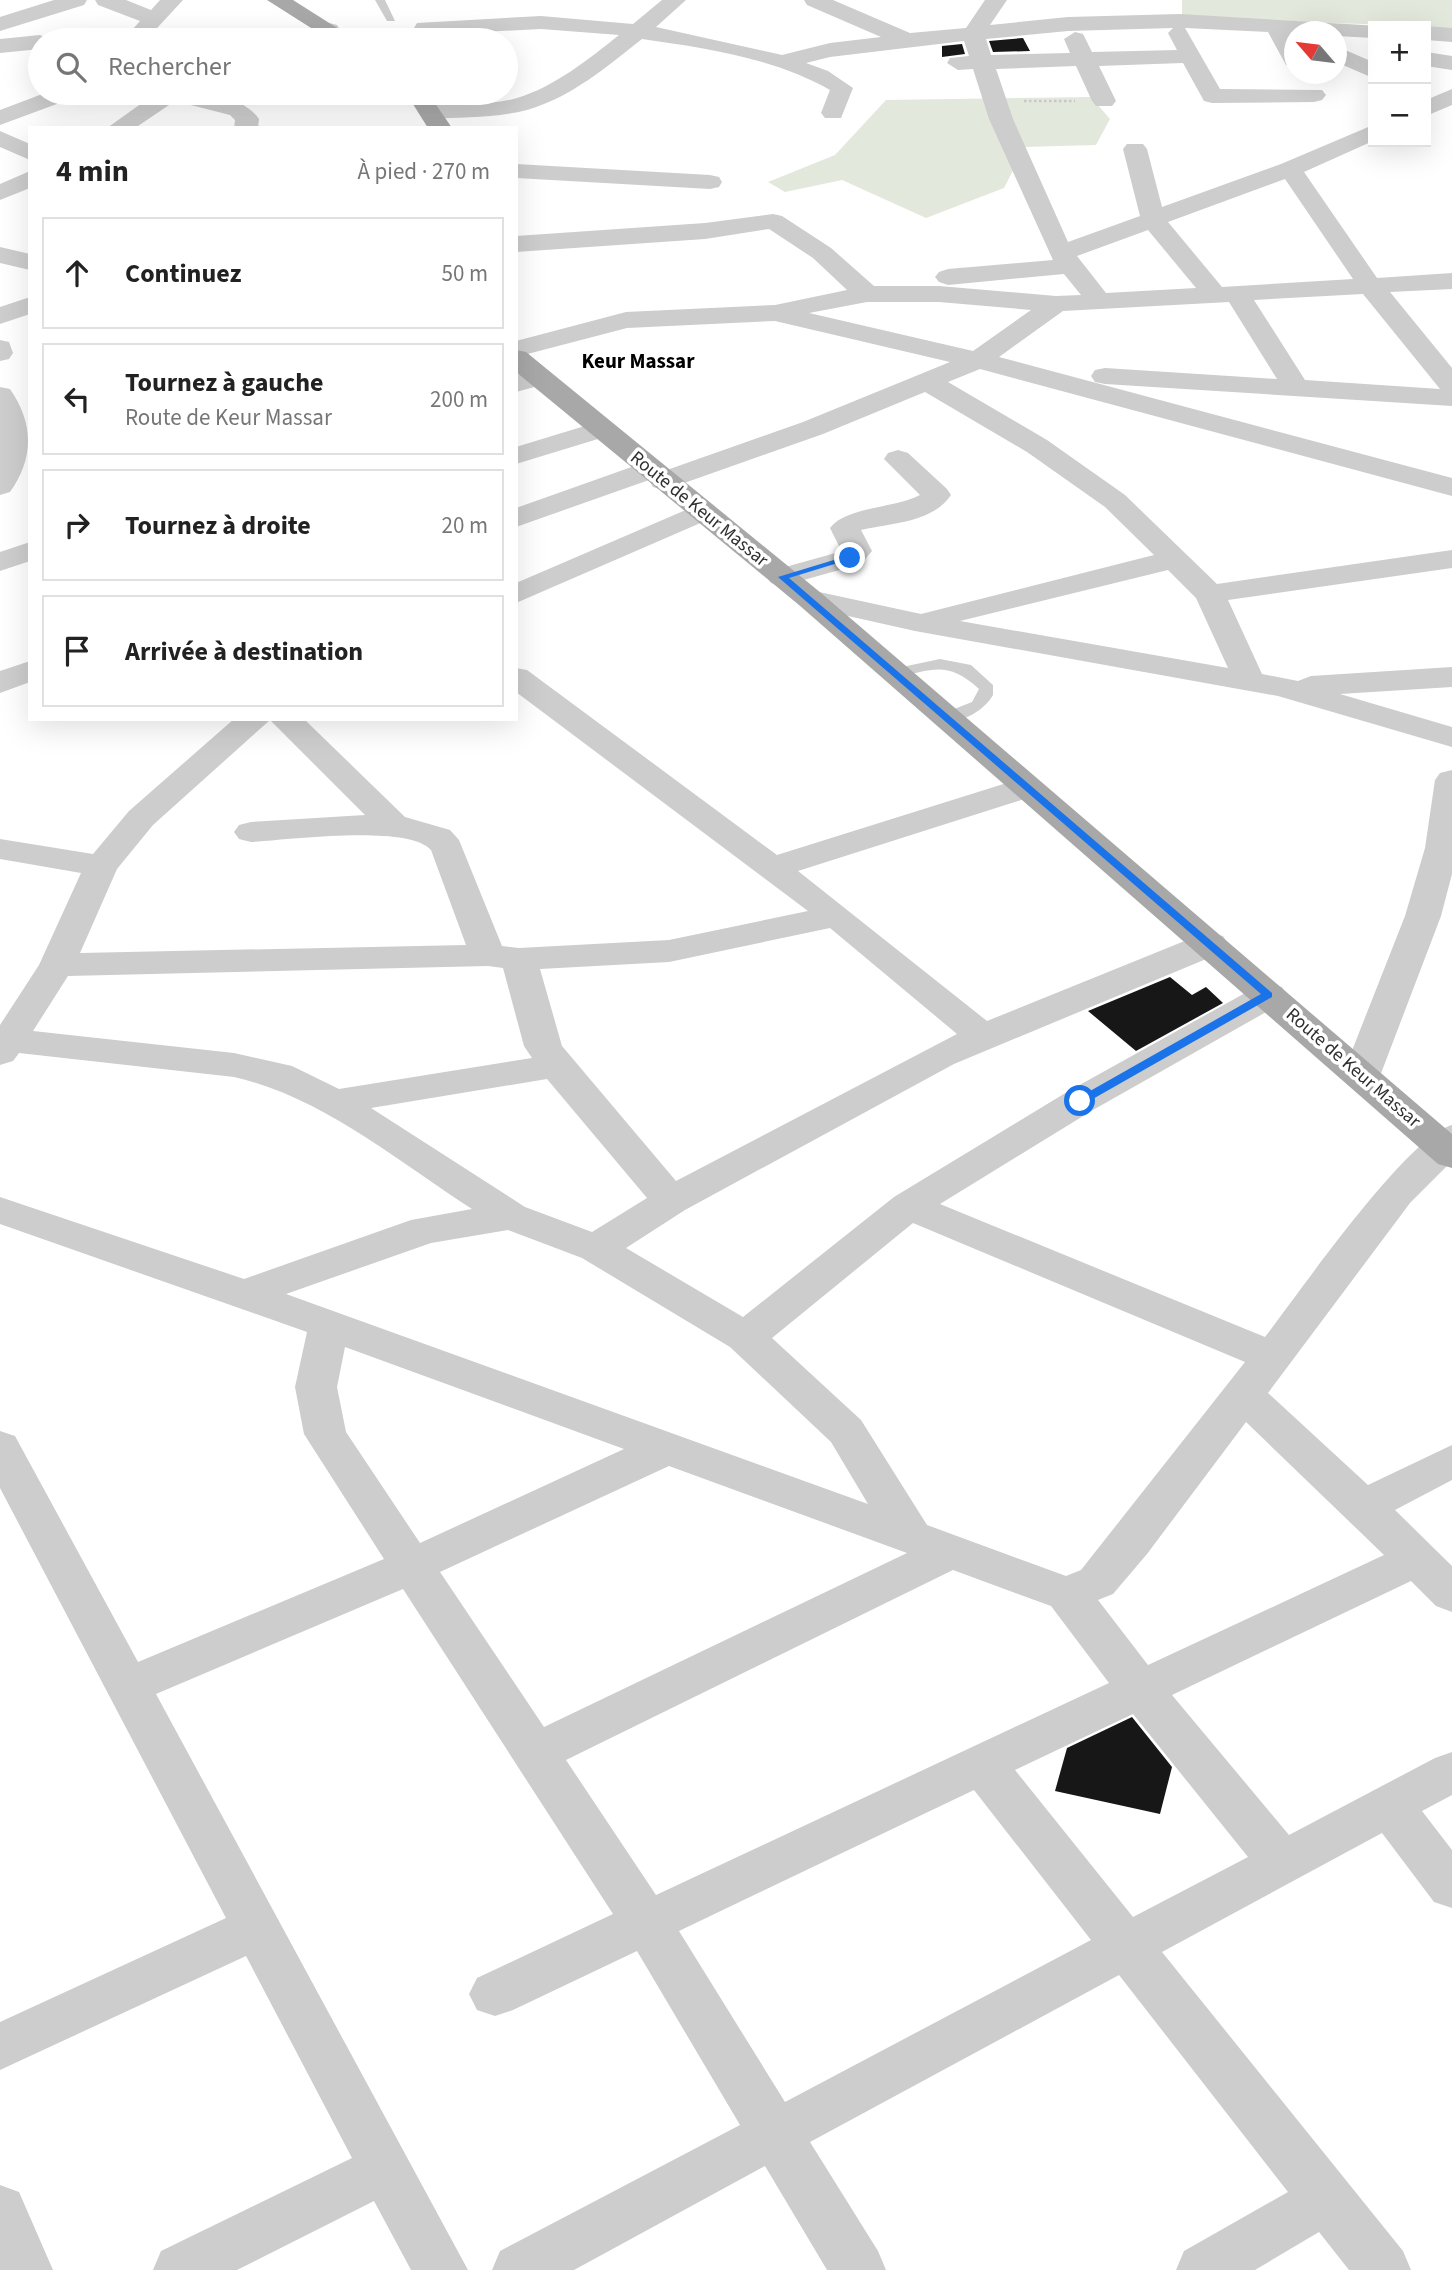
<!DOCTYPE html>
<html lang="fr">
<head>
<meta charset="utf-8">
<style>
	:root { --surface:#fff; --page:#f6f6f6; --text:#222; --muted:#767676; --line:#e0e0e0 }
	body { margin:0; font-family:"Source Sans 3",sans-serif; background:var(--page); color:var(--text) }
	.controls { position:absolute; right:21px; top:21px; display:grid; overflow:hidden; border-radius:0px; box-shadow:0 7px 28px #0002 }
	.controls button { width:63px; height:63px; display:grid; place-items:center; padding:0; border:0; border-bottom:2px solid var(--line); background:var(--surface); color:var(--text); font:35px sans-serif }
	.compass { position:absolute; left:1284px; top:21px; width:63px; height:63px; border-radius:50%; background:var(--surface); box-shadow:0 7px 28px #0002; rotate:298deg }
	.stop { position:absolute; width:21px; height:21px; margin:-16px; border:5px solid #1a73e8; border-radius:50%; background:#fff }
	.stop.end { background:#1a73e8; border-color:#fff; box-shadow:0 2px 7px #0008 }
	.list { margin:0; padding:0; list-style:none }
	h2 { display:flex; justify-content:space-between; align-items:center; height:91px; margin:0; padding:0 28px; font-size:30px }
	h2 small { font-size:23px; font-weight:400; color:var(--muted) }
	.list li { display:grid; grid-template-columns:46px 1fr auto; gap:21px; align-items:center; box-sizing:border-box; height:112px; margin:0 14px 14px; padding:0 14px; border:2px solid var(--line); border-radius:0px }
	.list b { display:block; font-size:26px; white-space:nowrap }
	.list p { margin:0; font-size:23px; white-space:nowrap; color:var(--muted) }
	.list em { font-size:23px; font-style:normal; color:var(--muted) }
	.icon { flex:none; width:38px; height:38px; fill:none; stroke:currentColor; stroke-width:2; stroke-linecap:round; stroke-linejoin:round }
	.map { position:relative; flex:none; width:1452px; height:2270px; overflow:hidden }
	.search { position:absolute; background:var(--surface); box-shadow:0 7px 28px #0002; left:28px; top:28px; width:490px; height:77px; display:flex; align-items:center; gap:18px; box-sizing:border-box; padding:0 24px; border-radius:38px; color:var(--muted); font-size:26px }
	.panel { position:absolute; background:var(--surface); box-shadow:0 7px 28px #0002; left:28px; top:126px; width:490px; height:595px; border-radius:0px }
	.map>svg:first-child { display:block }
	.green { fill:#e3e8dd }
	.building { fill:#171717 }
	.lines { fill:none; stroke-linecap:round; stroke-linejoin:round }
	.path { stroke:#c7c7c7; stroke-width:2.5; stroke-dasharray:2.5 2.5; stroke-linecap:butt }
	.service { fill:#cdcdcd; fill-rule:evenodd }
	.minor { fill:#cdcdcd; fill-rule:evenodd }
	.primary { fill:#a8a8a8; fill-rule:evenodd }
	.route { fill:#1a73e8 }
	.labels { text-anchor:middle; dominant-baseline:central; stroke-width:7; stroke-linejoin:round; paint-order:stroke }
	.street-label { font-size:19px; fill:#303030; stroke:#fff }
	.far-district-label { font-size:21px; font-weight:bold; fill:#000; stroke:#fff }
</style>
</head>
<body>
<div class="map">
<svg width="1452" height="2270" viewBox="0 0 1452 2270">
	<rect width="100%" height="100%" fill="#fff"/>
	<path class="green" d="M1182,0H1452V30L1426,29V26L1182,18Z
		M1091,97L1110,119L1096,145L1025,147L1004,188L926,218L842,180L785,192L768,182L835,155L886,100Z"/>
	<path class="building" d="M1023,38L1030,51L993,52L989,41Z
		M962,44L965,54L942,57V46Z
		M1170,977L1192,995L1206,987L1223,1003L1136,1051L1088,1011Z
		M1132,1717L1172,1767L1160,1814L1055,1791L1067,1748Z"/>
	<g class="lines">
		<path class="path" d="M1024,101H1075"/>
		<path class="service" d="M375,0H385L395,21H387Z
			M940,659L971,665L993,685V695C984,711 958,726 939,721V715L972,702L979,689C947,660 933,670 894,678L886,673L888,670Z"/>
		<path class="minor" d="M54,0H87L84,5L0,31V17Z
			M95,0H126L151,10L160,0H183L146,40H123L140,21L98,5Z
			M662,0H686L656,27L782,55L830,43L881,37L807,5L804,0H833L910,33L966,28L985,0H1007L990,25L1068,17L1180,14L1380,26H1373V38L1336,36V32H1294L1291,33L1294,40V67L1286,65L1268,32L1185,28L1220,89L1322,90L1326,95L1322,100L1314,102L1212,103L1204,101L1183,63L1099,66L1116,101L1112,106H1096L1092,101L1076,66L996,69L1013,119L1068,242L1140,216L1123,149L1127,144H1143L1147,149L1162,207L1281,164L1373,125V141L1304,172L1377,278L1452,273V289L1390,292L1452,368V406L1105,384L1095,382L1091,376L1095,370L1105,368L1277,379L1229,302L1063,311L999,357L1452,478V496L980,369L948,382L1047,440L1125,495L1217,584L1452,550V568L1228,600L1262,674L1298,681L1311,676L1452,667V687L1340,694L1452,727V747L1278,696L915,631L799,605L795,599L799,593L810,590L921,614L1154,555L1105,507L1027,452L925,392L823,434L673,487L663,490L653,487L649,480L516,527V508L640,464L650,461L660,464L664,471L803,422L950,362L775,321L627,328L516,357V341L626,312L775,305L847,290L813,258L769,229L705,239L516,252V236L705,223L773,214L782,216L831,248L874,286H939L1056,296L1081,295L1064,274L948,285L939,282L935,277L939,272L948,269L1053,260L989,119L973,69L958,70L947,63L950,58L969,56L964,41L830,57L806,63L828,71L853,88L841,118H825L821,113L830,90C774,58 705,48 642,39C608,66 570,98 527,110C496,118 462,117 430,119L422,117L418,112L422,107L430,105C458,103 490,106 517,98C554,87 589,59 619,35L541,29L425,35L417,33L414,28L417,23L541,16L633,24ZM1173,28L1168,33L1177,50L1092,52L1083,34L1075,32L1064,39L1070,53L991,55L986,39L1068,31ZM1285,179L1353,279L1222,287L1168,222ZM1148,230L1196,288L1106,293L1077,256ZM1363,294L1440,389L1305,380L1254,300ZM867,302H939L1031,310L973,351L809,313ZM1168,570L1196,598L1228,668L960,621Z
			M329,23L337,25L340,30C329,44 308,41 292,40L295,35Z
			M1426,26L1452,28V42L1426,40Z
			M202,28L224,35L227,40H194L191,35Z
			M40,35L50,40H40V49L0,53V39Z
			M1336,46L1373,62V78L1336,62Z
			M1426,52L1452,56V70L1426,66Z
			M1452,89V105L1426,116V100Z
			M45,93H76L73,98L0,125V110Z
			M156,93C188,93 239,90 259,119L258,128H234L235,120L230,115L175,101L135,128H107Z
			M0,131L30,144V160L0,147Z
			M516,164L710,175L719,177L722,182L719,187L710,189L516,178Z
			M30,171V188L0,200V184Z
			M0,247L30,254V270L0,263Z
			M30,297V314L0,324V307Z
			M0,340L9,342L13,353L9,359L0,361Z
			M539,369L549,371L553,377L549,383L516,392V375Z
			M0,387L10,389C34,424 34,458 10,492L0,495Z
			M601,421L611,423L615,429L611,435L516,464V447Z
			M898,450L908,453L947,489L951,495C932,523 891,523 861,530L872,551L861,564L782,586L771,583L767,577L771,571L839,552L841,550L830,528C845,507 896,508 920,495L884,459L888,453Z
			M702,503L712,506L717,512L712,518L516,603V583Z
			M30,542V561L0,571V552Z
			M30,661V682L0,693V671Z
			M516,668L527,670L777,855L1013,781L1025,778L1037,781L1042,788L1037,795L798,871L987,1021L1197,936L1210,933L1223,936L1228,944L1223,952L954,1064L685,1210L626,1248L743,1317L894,1197L1067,1092L1256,987L1269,984L1282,987L1287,995L1282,1003L1093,1110L940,1204L1265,1337C1299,1293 1406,1138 1452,1125V1161L1410,1203L1268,1393L1368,1485L1452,1445V1480L1395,1510L1452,1566V1612L1436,1606L1411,1581L1172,1695L1289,1835L1435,1758L1452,1752V1795L1422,1811L1452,1850V1908L1434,1902L1382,1833L1162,1952L1403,2251L1411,2270H1349L1319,2232L1255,2270H1176L1184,2251L1288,2192L1119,1975L810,2142L878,2251L886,2270H827L765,2166L574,2270H492L500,2251L740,2125L637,1951L513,2010L495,2016L477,2010L469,1994L477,1978L613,1914L403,1589L156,1694L468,2270H411L374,2201L237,2270H153L161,2251L352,2158L246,1956L0,2070V2022L226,1918L0,1488V1431L15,1436L138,1662L384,1559L304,1434L295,1387L307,1332L0,1224V1197L244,1279L411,1220L472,1209C397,1161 322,1097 234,1077L19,1053L13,1061L0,1065V1025L39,965L81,873L0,859V839L93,854L129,811L234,719H304L405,817L450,830L459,840L502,946L519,948L669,940L808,911L516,692ZM270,720L365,815L251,822L239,825L234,832L239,839L251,842C288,840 408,824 431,850L466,945L80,953L117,869L153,825ZM830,928L957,1034L676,1181L562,1046L540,969L669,962ZM488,966L503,968L524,1046L532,1058L339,1089L292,1066L234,1053L33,1031L68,976ZM547,1079L647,1198L592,1232L525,1207L371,1108ZM913,1223L1245,1362L1081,1570L1066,1576L927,1525L861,1420L772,1338ZM508,1230L582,1258L730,1347L831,1442L868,1504L286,1294L431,1243ZM345,1347L624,1449L420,1543L346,1432L337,1387ZM1246,1422L1384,1555L1148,1665L1098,1600L1113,1594L1147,1554ZM669,1466L907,1553L544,1727L440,1572ZM953,1570L1051,1606L1109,1683L656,1895L566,1760ZM1133,1714L1248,1857L1133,1917L1015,1770ZM974,1790L1091,1940L785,2102L679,1931Z
			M1452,770V874L1441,916L1380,1076L1374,1085L1361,1088L1348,1085L1342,1076L1405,916L1425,848L1435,780L1440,773Z
			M0,2185L19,2192L53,2270H0Z"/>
		<path class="primary" d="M267,0H293L356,40H330Z
			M406,93H428L452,128H428Z
			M516,350L526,352L821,593L1452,1134V1168L1438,1164L799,605L516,372Z"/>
	</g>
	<path class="route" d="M847,556L854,558L789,578L1272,993V997L1084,1104H1076V1099L1261,994L778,577Z"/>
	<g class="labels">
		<g class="street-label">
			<text transform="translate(699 509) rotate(39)">Route de Keur Massar</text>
			<text transform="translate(1353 1068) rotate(41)">Route de Keur Massar</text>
		</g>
		<g class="far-district-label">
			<text x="638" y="361">Keur Massar</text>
		</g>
	</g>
</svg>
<div class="controls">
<button>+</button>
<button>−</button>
</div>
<svg class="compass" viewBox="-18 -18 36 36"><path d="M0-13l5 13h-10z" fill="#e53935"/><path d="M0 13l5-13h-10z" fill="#767676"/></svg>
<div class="stop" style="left:1080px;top:1101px"></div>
<div class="stop end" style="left:850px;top:558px"></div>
<div class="search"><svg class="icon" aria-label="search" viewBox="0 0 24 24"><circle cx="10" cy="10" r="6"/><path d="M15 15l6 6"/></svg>Rechercher</div>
<section class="panel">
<h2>4 min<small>À pied · 270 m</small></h2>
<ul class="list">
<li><svg class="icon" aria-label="ahead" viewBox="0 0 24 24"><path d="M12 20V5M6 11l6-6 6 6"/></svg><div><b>Continuez</b></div><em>50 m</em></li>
<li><svg class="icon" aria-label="left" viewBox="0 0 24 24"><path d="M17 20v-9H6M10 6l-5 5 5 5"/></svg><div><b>Tournez à gauche</b><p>Route de Keur Massar</p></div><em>200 m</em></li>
<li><svg class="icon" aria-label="right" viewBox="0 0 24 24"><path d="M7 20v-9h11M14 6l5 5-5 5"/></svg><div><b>Tournez à droite</b></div><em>20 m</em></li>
<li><svg class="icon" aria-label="arrive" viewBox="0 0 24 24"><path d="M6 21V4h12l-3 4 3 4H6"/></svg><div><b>Arrivée à destination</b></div></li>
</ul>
</section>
</div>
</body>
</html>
